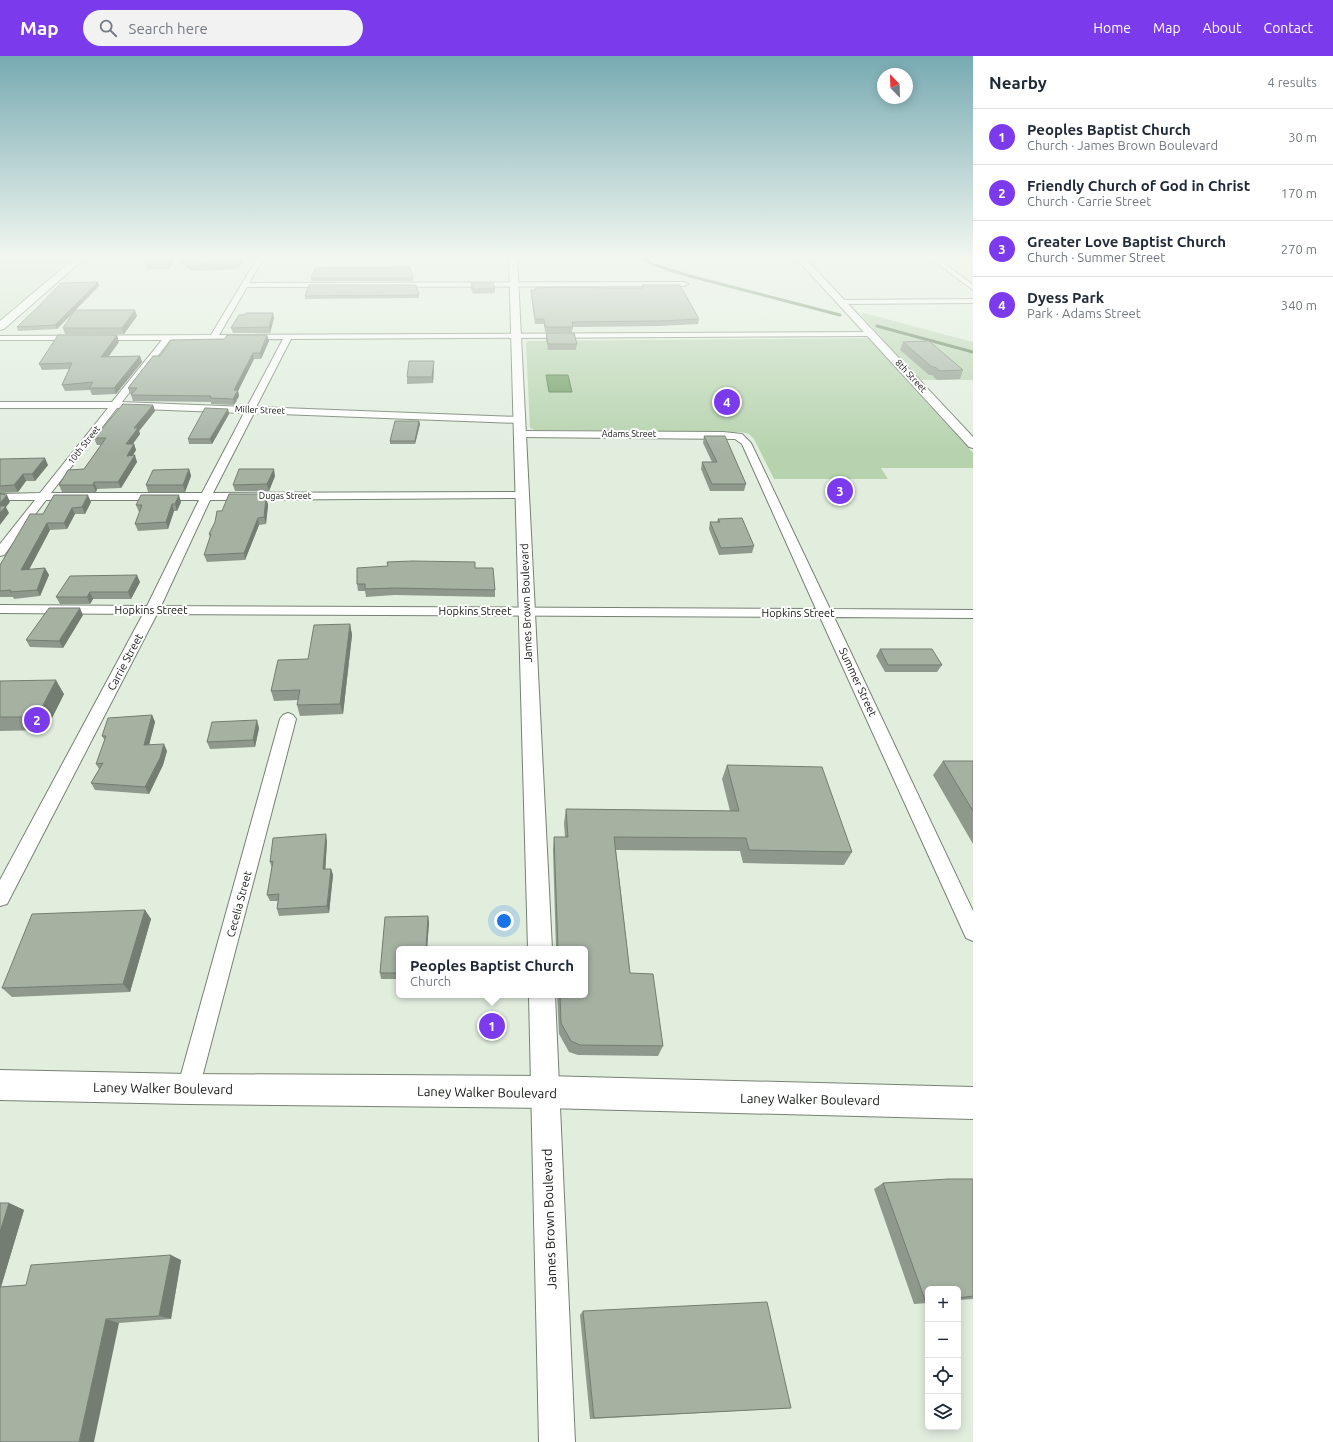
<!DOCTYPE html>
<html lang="en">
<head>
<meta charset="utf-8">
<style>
	:root { --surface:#fff; --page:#f2f2f3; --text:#1f2937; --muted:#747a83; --line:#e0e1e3; --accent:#7c3aed }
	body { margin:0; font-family:Ubuntu,sans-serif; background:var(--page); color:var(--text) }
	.controls { position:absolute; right:12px; bottom:12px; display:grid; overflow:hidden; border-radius:6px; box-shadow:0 2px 10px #0003 }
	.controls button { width:36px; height:36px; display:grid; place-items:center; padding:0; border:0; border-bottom:1px solid var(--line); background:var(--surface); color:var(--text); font:20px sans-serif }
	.compass { position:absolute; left:877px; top:12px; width:36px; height:36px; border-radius:50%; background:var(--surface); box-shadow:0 2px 10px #0003; rotate:337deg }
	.you { position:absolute; left:504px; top:865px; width:14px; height:14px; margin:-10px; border:3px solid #fff; border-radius:50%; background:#1a73e8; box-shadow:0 0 0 6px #1a73e833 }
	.badge { display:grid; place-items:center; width:26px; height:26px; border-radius:50%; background:var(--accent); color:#fff; font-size:13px; font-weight:700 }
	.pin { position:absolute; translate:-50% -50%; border:2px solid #fff; box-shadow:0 1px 4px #0006 }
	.popup { position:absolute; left:396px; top:890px; width:192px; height:52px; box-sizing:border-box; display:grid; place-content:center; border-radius:6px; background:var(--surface); filter:drop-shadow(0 1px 3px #0005); font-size:13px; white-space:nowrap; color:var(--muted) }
	.popup b { font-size:15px; color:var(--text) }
	.popup::after { content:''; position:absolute; left:50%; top:100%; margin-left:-8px; border:8px solid transparent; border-top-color:var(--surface) }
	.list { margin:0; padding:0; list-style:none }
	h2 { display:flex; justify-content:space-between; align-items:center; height:52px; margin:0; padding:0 16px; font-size:17px }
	h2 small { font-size:13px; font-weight:400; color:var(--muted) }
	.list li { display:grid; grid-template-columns:26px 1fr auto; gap:12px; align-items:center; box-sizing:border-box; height:56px; padding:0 16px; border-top:1px solid var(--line) }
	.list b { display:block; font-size:15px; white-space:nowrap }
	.list p { margin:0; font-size:13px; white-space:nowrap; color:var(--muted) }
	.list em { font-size:13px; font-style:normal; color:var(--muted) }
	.icon { flex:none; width:22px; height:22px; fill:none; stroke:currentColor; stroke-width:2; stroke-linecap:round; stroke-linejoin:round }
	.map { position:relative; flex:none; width:973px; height:1386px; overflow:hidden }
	header { display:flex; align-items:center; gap:24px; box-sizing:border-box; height:56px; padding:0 20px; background:var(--accent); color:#fff }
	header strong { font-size:19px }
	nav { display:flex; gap:22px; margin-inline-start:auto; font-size:14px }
	.search { width:280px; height:36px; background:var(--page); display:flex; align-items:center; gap:10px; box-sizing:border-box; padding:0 14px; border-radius:22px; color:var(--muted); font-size:15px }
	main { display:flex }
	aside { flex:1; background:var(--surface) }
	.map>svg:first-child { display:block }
	.built { fill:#d1e3cd }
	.green { fill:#b6d3ae }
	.water { fill:#6e9c61; stroke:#537449 }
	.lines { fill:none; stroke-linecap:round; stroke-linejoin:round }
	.stream { stroke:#537449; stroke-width:3 }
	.minor-casing { stroke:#768273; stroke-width:2 }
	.tertiary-casing { stroke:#768273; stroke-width:2 }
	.secondary-casing { stroke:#768273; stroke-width:2 }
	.minor { fill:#fff; fill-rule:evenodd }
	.tertiary { fill:#fff; fill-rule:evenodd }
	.secondary { fill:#fff; fill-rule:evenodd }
	.wall { fill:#8e998b }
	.shaded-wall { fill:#747d71 }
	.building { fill:#a5b2a2; stroke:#747d71 }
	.labels { text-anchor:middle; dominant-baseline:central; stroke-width:4; stroke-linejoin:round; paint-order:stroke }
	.far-street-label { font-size:9px; fill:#131712; stroke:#fff }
	.street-label { font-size:11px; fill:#131712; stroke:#fff }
	.near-street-label { font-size:13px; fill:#131712; stroke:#fff }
</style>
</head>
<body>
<header>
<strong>Map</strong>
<div class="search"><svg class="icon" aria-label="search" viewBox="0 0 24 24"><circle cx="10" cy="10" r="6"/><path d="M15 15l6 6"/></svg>Search here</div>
<nav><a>Home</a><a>Map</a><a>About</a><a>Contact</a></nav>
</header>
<main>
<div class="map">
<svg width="973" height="1386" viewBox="0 0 973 1386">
	<rect width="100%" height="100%" fill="#e1eede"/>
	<path class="built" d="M0,201H70L0,266Z"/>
	<path class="green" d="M864,257L973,286V324H906L973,397V412H881L888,423H774L754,383L749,378L741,376L535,374L530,372L526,287L528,285L882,282L861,259Z"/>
	<path class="water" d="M546,319H568L572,336H549Z"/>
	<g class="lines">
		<path class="stream" d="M640,201L655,209L686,219L840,259
			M877,270L973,296"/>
		<defs>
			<path id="minor" d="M258,201H264L249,227L684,226L688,228L684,230L247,231L219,279L875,276L876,278L872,280L291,283L256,351L519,361L524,364L519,367L254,357L213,437L522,436L528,439L522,442L210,444L161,550L816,553L742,388L735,383L520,381L515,378L520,375L723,376L742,378L751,387L830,553L973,554V562L834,561L973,855V885L966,882L820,561L157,558L7,848L0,850V824L143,558L0,557V549L147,550L199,444H46L4,499L0,500V488L35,444H0V438L40,437L108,352H0V346H112L162,284H0V280L211,279ZM283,283L247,351L122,346L170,284ZM117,352L244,357L202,437H51Z
				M929,201H936L973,229V234Z
				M973,243V247L840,248L836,246L840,244Z
				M288,657L293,659L296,663L199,1033L196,1041L188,1044L180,1041L177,1033L280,663L283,659Z"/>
			<path id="tertiary" d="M509,201H517L552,893H528Z
				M795,201H804L973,381V392L969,391Z
				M529,939H555L575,1386H539Z"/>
			<path id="secondary" d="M76,201H86L4,273L0,274V265Z
				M0,1014L188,1018L545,1020L973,1031V1063L545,1052L188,1048L0,1044Z"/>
		</defs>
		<use href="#minor" class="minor-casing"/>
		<use href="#tertiary" class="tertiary-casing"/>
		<use href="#secondary" class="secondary-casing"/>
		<use href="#minor" class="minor"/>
		<use href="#tertiary" class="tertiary"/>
		<use href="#secondary" class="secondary"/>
	</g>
	<path class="wall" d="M143,201H246L238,213L191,215L176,201L169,213H148Z
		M311,222H413L414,225H312Z
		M98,226L99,230L75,254L137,260L124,278H65L63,272L74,256L57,273L18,275L17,271Z
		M471,227L495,232V237L473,238L471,232Z
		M642,229L699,263L698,268L659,270L573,271L572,276H545L544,268H535L531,238V234H535V232H642Z
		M419,239V242L305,243V240Z
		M273,257L274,262L270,277H233L231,272L244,259Z
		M546,277L577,288L576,294H548L546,283Z
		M267,279L269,285L261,303H254L238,335L239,340L234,349L211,348V346L133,345L131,339L132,338H130L128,332L160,300L225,283Z
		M119,286L108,300H140L142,306L116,338L92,339L90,334L65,335L62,329L69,313L42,314L39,308Z
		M903,286L963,314L960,323L937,324L932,319H929L900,294Z
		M434,311L433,327L407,328V321Z
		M153,349L155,355L139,375L140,378L133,388H134L136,394L133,399L137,406L121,432L97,433L96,436H62L59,429L84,413L102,389H97L94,382Z
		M228,353L229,358L212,388H189L188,383Z
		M419,365L420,368L415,388H390V385Z
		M704,380L746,428L744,435H710L701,413L702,406H712L703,387Z
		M0,403L48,409L35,425H26L18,436L0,437Z
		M189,413L191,420L185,436H148L146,429Z
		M275,420L269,435H235L233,429Z
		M263,438L264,443L266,442L268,449L266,468L259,469L245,504L207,506L204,499L210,482L209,478L222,455Z
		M91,446L85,458H75L67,473L50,474L29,514L45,512L49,519L40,540L14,543L13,541H0V509L43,458Z
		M181,446L177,455H174L168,473L138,475L135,468L140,456H139L136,449Z
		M718,463L754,490L752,497L719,499L709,473L710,466H717Z
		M475,512L495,534V541L394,539L366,541L365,535H358L357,528Z
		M140,526L131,543H93L90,548H60L56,541Z
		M83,559L63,592L30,591L26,584Z
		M350,568L352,579L343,658L300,660L297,649L298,644L274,645L271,635Z
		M880,593L942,609L937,616H885L876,600Z
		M0,625L64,638L46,674L0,675Z
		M152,659L155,666L149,689L167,695L163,709L149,738L95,734L91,727L99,713L96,708L105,685L102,680Z
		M259,672L255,691L210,693L207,686Z
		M943,705H973V788L933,719Z
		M727,709L852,796L844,809L743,807L740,795L616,794L630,917L663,990L658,1000L578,999L569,996L559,978L557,939H585V893H556L553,794L554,781H565L564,767L566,753L730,755L722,723Z
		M327,785L325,813H331L333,819L329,857L279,860L277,853L278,845H270L267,839L272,812L270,806Z
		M145,854L151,863L130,936L12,941L2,932Z
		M428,860L429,867L427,893H399V923H381L380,917L385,861Z
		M973,1123V1243L958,1244V1233H928V1247L914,1248L874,1133L883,1127Z
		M0,1147H9L24,1154L1,1231L26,1229L181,1204L171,1263L119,1267L0,1386Z
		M583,1255L791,1352L590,1363L580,1259Z"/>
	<path class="shaded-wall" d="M170,201H176L169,213L167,206Z
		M240,201H246L238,213L237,206Z
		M98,226L99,230L57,273L55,269Z
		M135,254L137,260L124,278L122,272Z
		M273,257L274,262L270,277L269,271Z
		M117,279L119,286L104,307L101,301Z
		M267,279L269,285L261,303L260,297Z
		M253,297L254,303L238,335L239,340L234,349L233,343L234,334Z
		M140,300L142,306L116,338L114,332Z
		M434,305V311L433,327L432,321Z
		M153,349L155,355L139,375L140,378L128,394L126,388L134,372Z
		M228,353L229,358L212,388L210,383Z
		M419,365L420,368L415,388V385Z
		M134,388L136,394L129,406L127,400Z
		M135,399L137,406L121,432L118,426Z
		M45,402L48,409L35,425L32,418Z
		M189,413L191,420L185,436L183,429Z
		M274,413L275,420L269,435L267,428Z
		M23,418L26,425L18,436L14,429Z
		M94,426L97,433L96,436L93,429Z
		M7,439L10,446L6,451L9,457L0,469V447Z
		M88,439L91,446L85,458L82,451Z
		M179,439L181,446L177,455L175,448Z
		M266,442L268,449L266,468L264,461Z
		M172,448L174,455L168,473L166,466Z
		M72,452L75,458L67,473L64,467Z
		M258,462L259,469L245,504L244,497Z
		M47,467L50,474L25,521L21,514Z
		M45,512L49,519L40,540L37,534Z
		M137,519L140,526L131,543L128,536Z
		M90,536L93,543L90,548L87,541Z
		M80,552L83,559L63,592L59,585Z
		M350,568L352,579L343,658L340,648Z
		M56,624L64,638L46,674L37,661Z
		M152,659L155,666L147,697L144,689Z
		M257,664L259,672L255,691L253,684Z
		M164,688L167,695L163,709L149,738L145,731Z
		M326,778L327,785L325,820L323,813Z
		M331,813L333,819L329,857L327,850Z
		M145,854L151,863L130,936L123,928Z
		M428,860L429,867L427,893H426Z
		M9,1147L24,1154L0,1234V1176Z
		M171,1199L181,1204L171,1263L159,1260Z
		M106,1263L119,1267L94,1386H79Z"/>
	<path class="building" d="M144,201H170L167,206H146Z
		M182,201H240L237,206L190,208Z
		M410,211L413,222H311L315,212Z
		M98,226L55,269L17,271L43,246L61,227Z
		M471,227H493L495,232L473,233Z
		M309,229H416L419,239L305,240Z
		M642,229H680L699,263L660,265L572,266L573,271H545L544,263H535L531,234H536L535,232L563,231L607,232H643Z
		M75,254H135L122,272H63Z
		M246,257H273L269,271L231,272L239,259H244Z
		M546,277H574L577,288H548Z
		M58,279H117L101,301L140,300L114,332H89L93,326L62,329L72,307L39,308Z
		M227,279H267L260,297H253L234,334H238L233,343L210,342L211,340L131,339L137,332H128L153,300H160L171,284L225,283Z
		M929,285L963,314L940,315L935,311H932L903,286Z
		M409,305H434L432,321H407Z
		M123,348L153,349L134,372H138L126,388H134L127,400L135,399L118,426H94L93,429H59L68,414L84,413L106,382H94Z
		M205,352L228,353L210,383H188Z
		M395,365H419L415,385H390Z
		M704,380H725L746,428H712L702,406H717Z
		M45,402L32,418H23L14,429L0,430V403Z
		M189,413L183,429H146L153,414Z
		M239,413H274L267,428L233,429Z
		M0,438L7,439L0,447Z
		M229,438H263L261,443L266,442L264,461L258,462L244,497L204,499L211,478H209L215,466L217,455H222Z
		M54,439H88L82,451L72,452L64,467H47L21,514L45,512L37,534L10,536L11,534L0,535V509L30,458H43Z
		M141,439H179L175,448H172L166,466L135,468L142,449H136Z
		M0,450H6L0,457Z
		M742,462L754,490L721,492L710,466H720L718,463Z
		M412,505L475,506V512H493L495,534L394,532L365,533V528H357V512L388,510L387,506Z
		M137,519L128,536H90L87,541H56L70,520Z
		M49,552H80L59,585L26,584Z
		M350,568L340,648L297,649L300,634L271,635L278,604L308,603L314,569Z
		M880,593H932L942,609H888Z
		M56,624L37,661H0V625Z
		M152,659L144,689L164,688L160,702L145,731L91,727L103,707L96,708L106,680H102L108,662Z
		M257,664L253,684L207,686L212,666Z
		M943,705H973V755Z
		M727,709L822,711L852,796L749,794L746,782L614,781L630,917L653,918L663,990L580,989L571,985L561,967L560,939H585V893H558L554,781H568L566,753L739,755Z
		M326,778L323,813H331L327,850L277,853L279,838L267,839L273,805L270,806L273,782Z
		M145,854L123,928L2,932L32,858Z
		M428,860L426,893H399V917H380L385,861Z
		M948,1123H973V1240L958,1242V1233H928V1244H925L883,1127Z
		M0,1147H9L0,1176Z
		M171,1199L159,1260L106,1263L79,1386H0V1231L26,1229L31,1209Z
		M767,1246L791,1352L594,1362L583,1255Z"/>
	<linearGradient id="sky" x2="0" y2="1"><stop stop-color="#77aab2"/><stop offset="0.51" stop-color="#f2f7f0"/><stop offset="1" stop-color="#f2f7f0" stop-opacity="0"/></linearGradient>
	<rect width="973" height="395" fill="url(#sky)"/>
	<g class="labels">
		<g class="far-street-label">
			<text transform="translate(911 320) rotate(47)">8th Street</text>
			<text transform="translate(260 354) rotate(2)">Miller Street</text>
			<text x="629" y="378">Adams Street</text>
			<text transform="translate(84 389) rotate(-52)">10th Street</text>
			<text x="285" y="440">Dugas Street</text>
		</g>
		<g class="street-label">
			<text transform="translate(526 547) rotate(-92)">James Brown Boulevard</text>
			<text x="151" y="554">Hopkins Street</text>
			<text x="475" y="555">Hopkins Street</text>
			<text x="798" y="557">Hopkins Street</text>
			<text transform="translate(125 606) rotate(-62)">Carrie Street</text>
			<text transform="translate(858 626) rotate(65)">Summer Street</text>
			<text transform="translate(239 848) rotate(-75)">Cecelia Street</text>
		</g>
		<g class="near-street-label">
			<text transform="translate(163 1032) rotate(1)">Laney Walker Boulevard</text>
			<text transform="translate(487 1036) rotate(1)">Laney Walker Boulevard</text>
			<text transform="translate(810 1043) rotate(1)">Laney Walker Boulevard</text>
			<text transform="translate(549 1163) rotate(-92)">James Brown Boulevard</text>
		</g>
	</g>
</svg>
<div class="controls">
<button>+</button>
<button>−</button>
<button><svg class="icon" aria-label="locate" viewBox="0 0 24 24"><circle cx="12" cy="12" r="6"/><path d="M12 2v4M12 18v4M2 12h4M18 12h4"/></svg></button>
<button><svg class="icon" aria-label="layers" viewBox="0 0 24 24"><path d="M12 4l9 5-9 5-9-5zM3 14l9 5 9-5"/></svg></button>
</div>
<svg class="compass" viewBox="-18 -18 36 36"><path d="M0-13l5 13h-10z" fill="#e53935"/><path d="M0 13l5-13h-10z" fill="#747a83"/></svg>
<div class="you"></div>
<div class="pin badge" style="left:492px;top:970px">1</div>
<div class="popup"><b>Peoples Baptist Church</b>Church</div>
<div class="pin badge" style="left:37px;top:664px">2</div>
<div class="pin badge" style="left:840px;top:435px">3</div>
<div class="pin badge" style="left:727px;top:346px">4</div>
</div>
<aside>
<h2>Nearby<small>4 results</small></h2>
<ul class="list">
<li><span class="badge">1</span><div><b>Peoples Baptist Church</b><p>Church · James Brown Boulevard</p></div><em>30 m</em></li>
<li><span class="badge">2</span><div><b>Friendly Church of God in Christ</b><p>Church · Carrie Street</p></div><em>170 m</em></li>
<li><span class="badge">3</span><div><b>Greater Love Baptist Church</b><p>Church · Summer Street</p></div><em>270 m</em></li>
<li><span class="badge">4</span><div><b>Dyess Park</b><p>Park · Adams Street</p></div><em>340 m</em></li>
</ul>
</aside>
</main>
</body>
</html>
